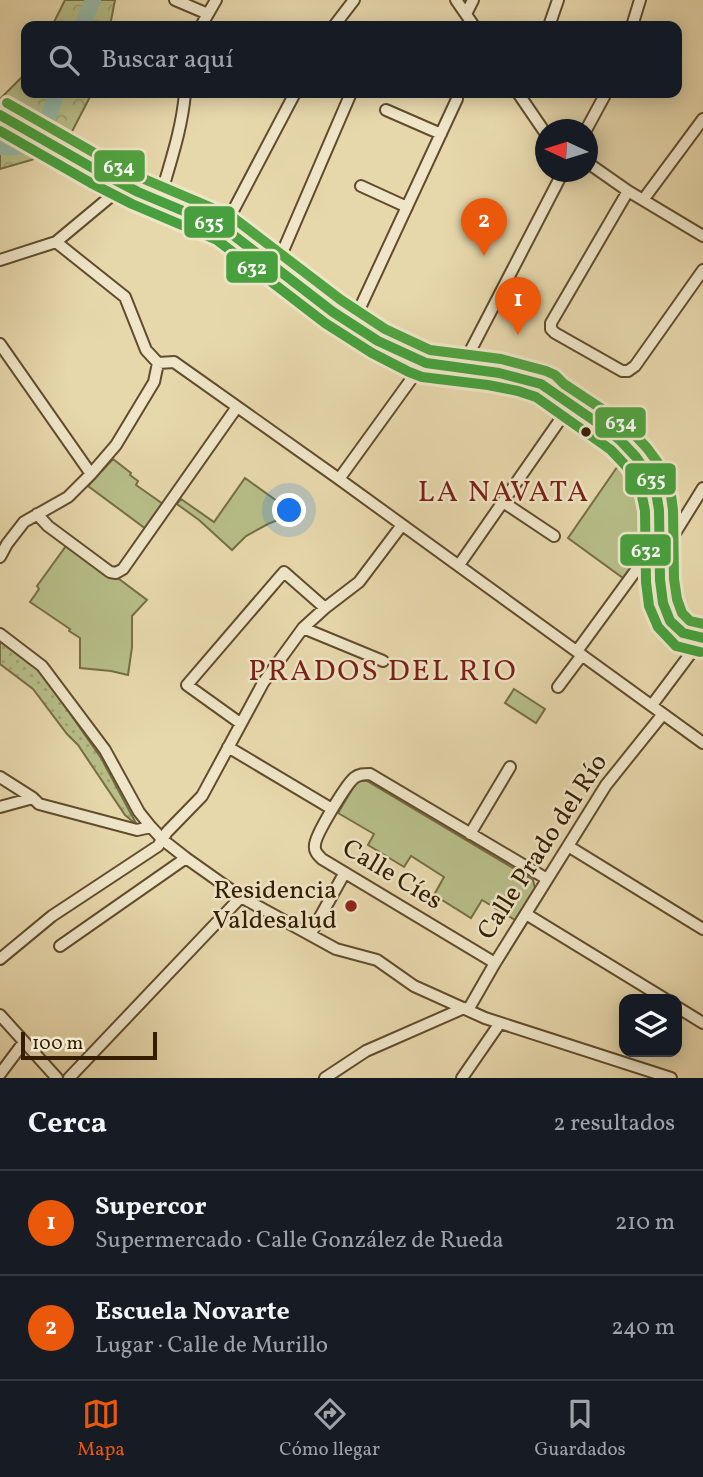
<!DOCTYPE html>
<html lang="es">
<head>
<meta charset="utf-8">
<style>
	:root { --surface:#171b24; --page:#242831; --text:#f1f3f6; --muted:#9ea1a6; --line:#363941; --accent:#ea580c }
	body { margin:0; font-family:Vollkorn,serif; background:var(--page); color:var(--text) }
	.controls { position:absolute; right:21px; bottom:21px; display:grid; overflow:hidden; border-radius:14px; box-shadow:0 4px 18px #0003 }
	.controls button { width:63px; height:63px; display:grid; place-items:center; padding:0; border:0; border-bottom:2px solid var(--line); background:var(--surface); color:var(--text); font:35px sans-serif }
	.compass { position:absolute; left:535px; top:119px; width:63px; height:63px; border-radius:50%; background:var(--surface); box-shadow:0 4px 18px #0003; rotate:274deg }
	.scale { position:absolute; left:21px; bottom:18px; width:136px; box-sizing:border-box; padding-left:7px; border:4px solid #351d02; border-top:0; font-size:19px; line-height:24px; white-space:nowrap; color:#351d02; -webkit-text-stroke:5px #efe6c9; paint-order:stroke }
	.you { position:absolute; left:290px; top:511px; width:24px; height:24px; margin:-18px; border:5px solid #fff; border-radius:50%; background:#1a73e8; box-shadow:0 0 0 10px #1a73e833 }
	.badge { display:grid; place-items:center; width:46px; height:46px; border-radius:50%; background:var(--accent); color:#fff; font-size:23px; font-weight:700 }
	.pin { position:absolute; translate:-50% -58px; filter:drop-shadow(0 2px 4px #0008) }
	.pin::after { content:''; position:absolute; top:37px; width:24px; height:21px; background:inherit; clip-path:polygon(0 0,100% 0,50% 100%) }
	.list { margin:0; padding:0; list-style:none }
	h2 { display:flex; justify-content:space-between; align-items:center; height:91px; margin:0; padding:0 28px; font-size:30px }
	h2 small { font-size:23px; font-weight:400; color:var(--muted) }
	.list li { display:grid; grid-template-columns:46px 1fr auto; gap:21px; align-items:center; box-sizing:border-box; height:105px; padding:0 28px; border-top:2px solid var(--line) }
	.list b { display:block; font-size:26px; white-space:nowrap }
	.list p { margin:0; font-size:23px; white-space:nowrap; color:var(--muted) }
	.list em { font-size:23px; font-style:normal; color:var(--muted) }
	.icon { flex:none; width:38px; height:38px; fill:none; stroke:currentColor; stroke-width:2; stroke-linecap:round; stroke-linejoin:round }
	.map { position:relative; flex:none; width:703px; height:1078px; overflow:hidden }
	.search { position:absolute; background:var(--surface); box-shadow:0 4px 18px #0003; left:21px; right:21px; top:21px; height:77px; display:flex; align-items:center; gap:18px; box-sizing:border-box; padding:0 24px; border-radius:14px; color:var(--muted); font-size:26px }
	.sheet { height:301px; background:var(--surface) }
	nav { display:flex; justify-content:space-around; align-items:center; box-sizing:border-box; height:98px; border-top:2px solid var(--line); background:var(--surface); font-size:19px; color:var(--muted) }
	nav a { display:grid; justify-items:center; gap:4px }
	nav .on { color:var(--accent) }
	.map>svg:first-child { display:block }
	.green { fill:#b7be88; stroke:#766e45; stroke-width:2 }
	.forest { fill:url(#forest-crowns); stroke:#766e45; stroke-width:2 }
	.garden { fill:url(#garden-dots); stroke:#766e45; stroke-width:2 }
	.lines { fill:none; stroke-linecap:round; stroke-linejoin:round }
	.river { stroke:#97baa8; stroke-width:16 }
	.minor-casing { stroke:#624c2c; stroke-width:14 }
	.major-casing { stroke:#351d02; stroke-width:16 }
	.minor { stroke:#efe6c9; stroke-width:10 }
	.major { stroke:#e7d8ac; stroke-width:12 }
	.bus-1-casing { stroke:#efe6c9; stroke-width:16 }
	.bus-2-casing { stroke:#efe6c9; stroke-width:16 }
	.bus-3-casing { stroke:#efe6c9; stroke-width:16 }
	.bus-1 { stroke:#47a03d; stroke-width:10 }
	.bus-2 { stroke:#47a03d; stroke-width:10 }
	.bus-3 { stroke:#50a340; stroke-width:10 }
	.bus-dot { fill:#351d02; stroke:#efe6c9; stroke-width:2.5 }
	.poi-dot { fill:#8f2418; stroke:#efe6c9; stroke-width:2.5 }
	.labels { text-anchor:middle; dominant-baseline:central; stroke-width:5; stroke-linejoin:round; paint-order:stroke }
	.street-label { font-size:26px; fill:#351d02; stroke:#efe6c9 }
	.poi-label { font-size:26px; fill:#351d02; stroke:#efe6c9; text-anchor:end }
	.quarter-label { font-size:30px; letter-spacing:2px; fill:#7a1f14; stroke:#efe6c9 }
	.line-badge { stroke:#efe6c9; stroke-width:2.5 }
	.badge-label { font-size:19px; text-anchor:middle; font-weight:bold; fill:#fff }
</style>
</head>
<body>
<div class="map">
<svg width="703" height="1078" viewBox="0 0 703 1078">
	<defs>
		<pattern id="forest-crowns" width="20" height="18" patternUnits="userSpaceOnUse" patternTransform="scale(1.75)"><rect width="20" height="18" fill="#b7be88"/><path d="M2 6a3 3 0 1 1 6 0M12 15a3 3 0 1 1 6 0" fill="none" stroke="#9ea374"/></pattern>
		<pattern id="garden-dots" width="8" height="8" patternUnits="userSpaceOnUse" patternTransform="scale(1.75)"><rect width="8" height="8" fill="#b7be88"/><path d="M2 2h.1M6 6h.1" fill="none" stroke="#9ea374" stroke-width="1.8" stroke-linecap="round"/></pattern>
	</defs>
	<rect width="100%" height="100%" fill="#e7d8ac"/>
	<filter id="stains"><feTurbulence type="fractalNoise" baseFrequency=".00286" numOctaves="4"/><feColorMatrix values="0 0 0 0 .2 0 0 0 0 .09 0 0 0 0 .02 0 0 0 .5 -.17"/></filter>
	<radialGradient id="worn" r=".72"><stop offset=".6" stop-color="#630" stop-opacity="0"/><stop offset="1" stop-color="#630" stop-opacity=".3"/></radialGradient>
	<path class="green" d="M113,459L131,473L130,475L138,481L136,485L163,504L146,529L88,486Z
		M622,460C644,474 658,509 650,535C645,551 632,565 623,578L568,538Z
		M245,478L288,509L280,519L268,524L246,536L232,550L199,520L177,504L181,499L214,522Z
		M66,546L109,577L119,579L147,600L132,616V647L128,675L111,671L80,668V638L69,631L70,629L30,602L39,589L37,586Z
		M514,689L545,709L536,723L505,703Z
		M360,781H367L533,880L535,888L515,920L482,900L471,918L434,895L444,877L411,856L404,867L368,845L374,834L338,813L356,783Z"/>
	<path class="forest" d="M65,0H115L110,26H52Z
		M26,73V93H92L64,147L31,160L0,169V99Z"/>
	<path class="garden" d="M0,641L37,666L101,758L137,825L125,815L78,745L67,734L33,689L0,664Z"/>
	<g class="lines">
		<path class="river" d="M82,26L93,0
			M0,147C40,151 47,125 56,93"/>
		<defs>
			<path id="minor" d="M175,0L208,14
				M456,0L474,26
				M466,14L473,0
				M201,26L216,0
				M334,26L354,0
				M549,26L558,0
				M632,26L640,0
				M518,93L546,134
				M386,110L441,134
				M586,130L606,93
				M588,163L628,191L703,236
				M361,186L407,207
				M628,191L551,323V329L555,333L622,371H628L635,366L703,270
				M643,200L703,119
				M159,202C169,166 182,130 185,93
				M224,228L295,93
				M56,242L125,297L146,350L158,363L174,362L339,479L703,743
				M0,260L56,242L110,197L121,182
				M276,267L351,93
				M352,325L457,99
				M0,344L91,474
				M462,367L563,172
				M339,479L423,363
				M503,502L554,536
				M37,514L48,526L110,572L116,573L123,569L237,407
				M660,538H668L675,533L703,488
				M0,557L7,544L24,522L68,497L91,474L116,445L154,382L158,363
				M459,565L571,404
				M303,628L383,661
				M0,634L42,666L105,750L139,812L151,827L163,840L186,858L241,897L336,949L377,960L414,986L485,1018L671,1078
				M577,651L645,558L661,556
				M558,687L582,655
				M652,705L691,653
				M240,723L187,685L284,572L325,608
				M228,747L332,809
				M0,777L33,798
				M0,807L33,798L39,804L137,830L151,827
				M470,834L510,767
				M568,846L703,929
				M526,914L665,999
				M310,935L344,874
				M60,946L186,858
				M0,959L52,916L158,846L167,832L202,796L263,683L303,628L325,608L359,582L402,525
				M495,963L322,859C317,854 314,851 315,845C315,835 346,785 354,778C359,774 364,774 370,774L547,879
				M677,1007L703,1023
				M468,1010L495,963L606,785L663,714
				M0,1015L57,1078
				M0,1074L24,1042
				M69,1078L241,897
				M325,1078L366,1051L464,1008
				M462,1078L500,1023"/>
			<path id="major" d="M0,115C52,144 104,177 158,201C180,211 202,218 224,228L352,325L381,343L439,370L458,376L510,384L543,394L555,395
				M441,365L502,375
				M549,390C559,399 573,405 585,413C613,433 644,457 656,491C670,532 638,638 703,638"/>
		</defs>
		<use href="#minor" class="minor-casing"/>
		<use href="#major" class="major-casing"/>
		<use href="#minor" class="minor"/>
		<use href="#major" class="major"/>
		<defs>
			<path id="bus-1" d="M0,115L98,171L138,192L224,228L333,312L378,341L426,363L499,373L541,384L605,428L620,440L636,457L650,477L656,492L659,510L660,580L663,603L670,621L683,633L703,638"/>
			<path id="bus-2" d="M0,131L91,183L132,204L217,240L325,323L372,353L409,372L422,377L488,385L518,391L536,397L597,440L611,450L626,466L638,484L642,496L645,511L646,582L649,606L658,627L676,646L700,652"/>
			<path id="bus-3" d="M7,103L105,159L144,179L231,216L341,300L385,329L430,350L501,359L546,371L555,375L564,384L614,417L630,430L647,448L658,463L666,479L670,488L673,510L674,579L677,599L682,613L690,621L703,624"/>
		</defs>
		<use href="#bus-1" class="bus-1-casing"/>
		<use href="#bus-2" class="bus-2-casing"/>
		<use href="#bus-3" class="bus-3-casing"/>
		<use href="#bus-1" class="bus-1"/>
		<use href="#bus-2" class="bus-2"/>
		<use href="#bus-3" class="bus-3"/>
	</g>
	<circle class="bus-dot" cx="586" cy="432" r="6"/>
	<circle class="poi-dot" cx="351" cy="906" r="7"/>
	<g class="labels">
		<g class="street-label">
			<text transform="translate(543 847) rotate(-57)">Calle Prado del Río</text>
			<text transform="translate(392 875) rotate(31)">Calle Cíes</text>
		</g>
		<g class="poi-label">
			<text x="337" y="891">Residencia<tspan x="337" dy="30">Valdesalud</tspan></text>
		</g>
		<g class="quarter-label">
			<text x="504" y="493">LA NAVATA</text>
			<text x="383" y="672">PRADOS DEL RIO</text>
		</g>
	</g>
	<g class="line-badge">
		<rect x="93" y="149" width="53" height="34" rx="7" fill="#50a340"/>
		<rect x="183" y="205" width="53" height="34" rx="7" fill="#47a03d"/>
		<rect x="225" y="250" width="54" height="34" rx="7" fill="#47a03d"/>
		<rect x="594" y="406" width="53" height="33" rx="7" fill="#50a340"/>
		<rect x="624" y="462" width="53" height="34" rx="7" fill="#47a03d"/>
		<rect x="619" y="533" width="53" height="34" rx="7" fill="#47a03d"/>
	</g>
	<g class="badge-label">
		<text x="119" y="173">634</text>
		<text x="209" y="229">635</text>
		<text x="252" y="274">632</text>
		<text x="621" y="429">634</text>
		<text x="651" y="486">635</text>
		<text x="646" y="557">632</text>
	</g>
	<rect width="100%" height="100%" filter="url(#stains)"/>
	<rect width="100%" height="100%" fill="url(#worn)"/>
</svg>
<div class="controls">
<button><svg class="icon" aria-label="layers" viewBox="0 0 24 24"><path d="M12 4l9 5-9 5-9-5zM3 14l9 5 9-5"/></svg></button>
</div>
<svg class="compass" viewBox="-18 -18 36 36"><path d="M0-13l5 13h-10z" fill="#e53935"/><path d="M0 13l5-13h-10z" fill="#9ea1a6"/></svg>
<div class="scale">100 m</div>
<div class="you"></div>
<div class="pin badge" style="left:518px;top:335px">1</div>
<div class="pin badge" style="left:484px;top:256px">2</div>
<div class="search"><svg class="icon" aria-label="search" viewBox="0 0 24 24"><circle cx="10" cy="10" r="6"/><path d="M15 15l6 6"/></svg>Buscar aquí</div>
</div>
<section class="sheet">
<h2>Cerca<small>2 resultados</small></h2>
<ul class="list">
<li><span class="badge">1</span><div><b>Supercor</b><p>Supermercado · Calle González de Rueda</p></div><em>210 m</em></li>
<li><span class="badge">2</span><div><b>Escuela Novarte</b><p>Lugar · Calle de Murillo</p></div><em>240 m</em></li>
</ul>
</section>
<nav>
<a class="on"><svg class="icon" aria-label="map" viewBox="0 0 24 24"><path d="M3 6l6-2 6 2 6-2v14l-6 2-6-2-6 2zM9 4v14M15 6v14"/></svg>Mapa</a>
<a><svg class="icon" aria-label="directions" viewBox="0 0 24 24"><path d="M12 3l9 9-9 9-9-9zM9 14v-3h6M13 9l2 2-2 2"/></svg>Cómo llegar</a>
<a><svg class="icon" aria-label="saved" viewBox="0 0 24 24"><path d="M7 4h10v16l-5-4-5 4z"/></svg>Guardados</a>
</nav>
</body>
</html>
